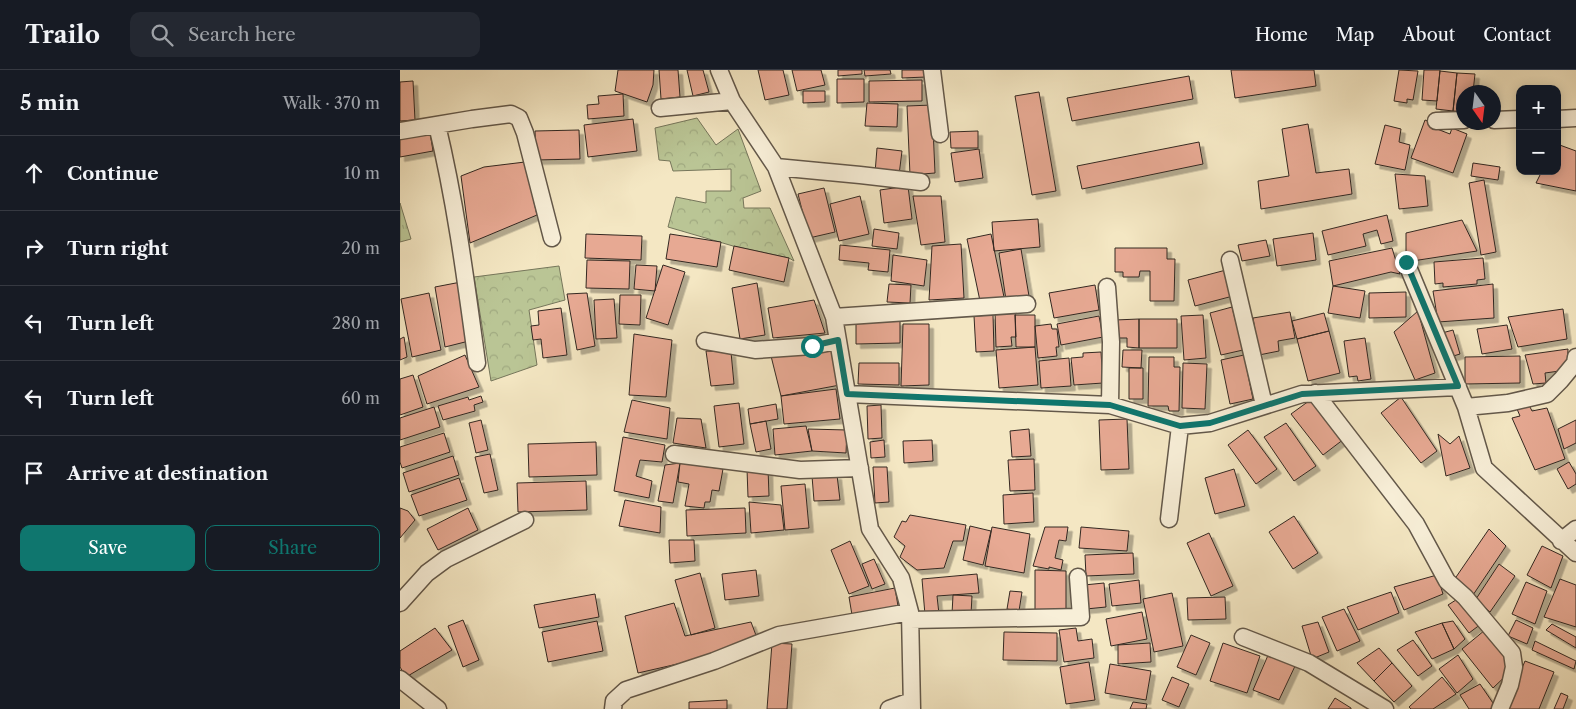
<!DOCTYPE html>
<html lang="en">
<head>
<meta charset="utf-8">
<style>
	:root { --surface:#171b24; --page:#242831; --text:#f1f3f6; --muted:#9ea1a6; --line:#363941; --accent:#0f766e }
	body { margin:0; font-family:"Libre Caslon Text",serif; background:var(--page); color:var(--text) }
	.controls { position:absolute; right:15px; top:15px; display:grid; overflow:hidden; border-radius:10px; box-shadow:0 2px 12px #0003 }
	.controls button { width:45px; height:45px; display:grid; place-items:center; padding:0; border:0; border-bottom:1px solid var(--line); background:var(--surface); color:var(--text); font:25px sans-serif }
	.compass { position:absolute; left:1056px; top:15px; width:45px; height:45px; border-radius:50%; background:var(--surface); box-shadow:0 2px 12px #0003; rotate:166deg }
	.stop { position:absolute; width:15px; height:15px; margin:-11px; border:4px solid #0f766e; border-radius:50%; background:#fff }
	.stop.end { background:#0f766e; border-color:#fff; box-shadow:0 1px 5px #0008 }
	.list { margin:0; padding:0; list-style:none }
	h2 { display:flex; justify-content:space-between; align-items:center; height:65px; margin:0; padding:0 20px; font-size:21px }
	h2 small { font-size:16px; font-weight:400; color:var(--muted) }
	.list li { display:grid; grid-template-columns:32px 1fr auto; gap:15px; align-items:center; box-sizing:border-box; height:75px; padding:0 20px; border-top:1px solid var(--line) }
	.list b { display:block; font-size:19px; white-space:nowrap }
	.list em { font-size:16px; font-style:normal; color:var(--muted) }
	.actions { display:flex; gap:10px; padding:15px 20px }
	.actions a { flex:1; padding:11px 0; border:1px solid var(--accent); border-radius:10px; text-align:center; font-size:18px; color:var(--accent) }
	.actions .main { background:var(--accent); color:#fff }
	.icon { flex:none; width:28px; height:28px; fill:none; stroke:currentColor; stroke-width:2; stroke-linecap:round; stroke-linejoin:round }
	.map { position:relative; flex:none; width:1176px; height:639px; overflow:hidden }
	header { display:flex; align-items:center; gap:30px; box-sizing:border-box; height:70px; padding:0 25px; background:var(--surface); border-bottom:1px solid var(--line) }
	header strong { font-size:24px }
	nav { display:flex; gap:28px; margin-inline-start:auto; font-size:18px }
	.search { width:350px; height:45px; background:var(--page); display:flex; align-items:center; gap:12px; box-sizing:border-box; padding:0 18px; border-radius:10px; color:var(--muted); font-size:19px }
	main { display:flex }
	aside { flex:1; background:var(--surface) }
	.map>svg:first-child { display:block }
	.grass { fill:url(#grass-tufts); stroke:#76765b }
	.forest { fill:url(#forest-crowns); stroke:#76765b }
	.building { fill:#e7a993; stroke:#332821; filter:url(#shadow) }
	.lines { fill:none; stroke-linecap:round; stroke-linejoin:round }
	.minor-casing { stroke:#63584a; stroke-width:19 }
	.minor { stroke:#f8efd8; stroke-width:16 }
	.route { stroke:#0f766e; stroke-width:6 }
</style>
</head>
<body>
<header>
<strong>Trailo</strong>
<div class="search"><svg class="icon" aria-label="search" viewBox="0 0 24 24"><circle cx="10" cy="10" r="6"/><path d="M15 15l6 6"/></svg>Search here</div>
<nav><a>Home</a><a>Map</a><a>About</a><a>Contact</a></nav>
</header>
<main>
<aside>
<h2>5 min<small>Walk · 370 m</small></h2>
<ul class="list">
<li><svg class="icon" aria-label="ahead" viewBox="0 0 24 24"><path d="M12 20V5M6 11l6-6 6 6"/></svg><div><b>Continue</b></div><em>10 m</em></li>
<li><svg class="icon" aria-label="right" viewBox="0 0 24 24"><path d="M7 20v-9h11M14 6l5 5-5 5"/></svg><div><b>Turn right</b></div><em>20 m</em></li>
<li><svg class="icon" aria-label="left" viewBox="0 0 24 24"><path d="M17 20v-9H6M10 6l-5 5 5 5"/></svg><div><b>Turn left</b></div><em>280 m</em></li>
<li><svg class="icon" aria-label="left" viewBox="0 0 24 24"><path d="M17 20v-9H6M10 6l-5 5 5 5"/></svg><div><b>Turn left</b></div><em>60 m</em></li>
<li><svg class="icon" aria-label="arrive" viewBox="0 0 24 24"><path d="M6 21V4h12l-3 4 3 4H6"/></svg><div><b>Arrive at destination</b></div></li>
</ul>
<div class="actions"><a class="main">Save</a><a>Share</a></div>
</aside>
<div class="map">
<svg width="1176" height="639" viewBox="0 0 1176 639">
	<defs>
		<pattern id="grass-tufts" width="24" height="20" patternUnits="userSpaceOnUse" patternTransform="scale(1.25)"><rect width="24" height="20" fill="#bac595"/><path d="M3 7l-1-3M5 7V3M7 7l1-3M15 17l-1-3M17 17v-4M19 17l1-3" fill="none" stroke="#a0a980"/></pattern>
		<pattern id="forest-crowns" width="20" height="18" patternUnits="userSpaceOnUse" patternTransform="scale(1.25)"><rect width="20" height="18" fill="#bac595"/><path d="M2 6a3 3 0 1 1 6 0M12 15a3 3 0 1 1 6 0" fill="none" stroke="#a0a980"/></pattern>
		<filter id="shadow"><feDropShadow dx="4.5" dy="4.5" stdDeviation="0" flood-color="#0004"/></filter>
	</defs>
	<rect width="100%" height="100%" fill="#f4e7c3"/>
	<filter id="stains"><feTurbulence type="fractalNoise" baseFrequency=".004" numOctaves="4"/><feColorMatrix values="0 0 0 0 .2 0 0 0 0 .09 0 0 0 0 .02 0 0 0 .5 -.17"/></filter>
	<radialGradient id="worn" r=".72"><stop offset=".6" stop-color="#630" stop-opacity="0"/><stop offset="1" stop-color="#630" stop-opacity=".3"/></radialGradient>
	<path class="grass" d="M0,133L11,169L0,172Z"/>
	<path class="forest" d="M297,48L316,75L338,59L361,121L343,128L344,138H370L394,191L389,188L333,176L268,157L276,127L306,133V121H331V99L273,101L270,91L259,90L255,58Z
		M159,196L165,230L129,240L137,295L91,311L74,207Z"/>
	<path class="building" d="M218,0H254L253,15L247,32L215,21Z
		M259,0H278L280,27L261,29Z
		M287,0H303L309,22L293,26Z
		M358,0H383L389,25L365,30Z
		M392,0H421L425,15L397,21Z
		M438,0H462V4L438,6Z
		M464,0H490L491,4L465,6Z
		M502,0H525L526,7L502,8Z
		M831,0H914L916,16L835,28Z
		M999,0L1018,1L1013,30L1007,29V33L994,31Z
		M1024,0H1040L1037,31L1022,30Z
		M1040,1L1057,3L1053,41L1036,39Z
		M1057,3L1075,4L1073,22H1064V42L1053,41Z
		M789,6L793,29L672,51L667,28Z
		M437,9H464V32L437,33Z
		M522,10V31L469,32V11Z
		M13,11L15,50L0,51V12Z
		M403,21H425V32L403,33Z
		M639,22L656,121L632,125L615,26Z
		M223,24L224,46L188,49L187,35L199,34L198,26Z
		M467,33L498,34L497,57L465,56Z
		M532,35L535,103L510,105L507,36Z
		M233,49L237,81L188,87L184,55Z
		M1025,50L1038,55L1037,59L1050,64L1052,58L1067,64L1053,103L1011,88Z
		M908,54L916,103L949,99L952,124L861,139L858,111L889,106L882,59Z
		M985,55L1001,59L999,72L1010,75L1005,100L975,94Z
		M179,60L180,89L136,90L135,61Z
		M578,61V78H551L550,62Z
		M30,62L33,81L0,87V68Z
		M799,72L803,94L682,119L677,96Z
		M1157,74L1176,81V121L1136,113L1142,101H1157Z
		M477,78L502,81L499,105L475,103Z
		M579,79L583,108L555,112L551,83Z
		M125,92L137,145L70,173L61,106L84,97Z
		M1073,93L1100,97L1098,110L1071,106Z
		M995,104L1025,106L1028,136L999,139Z
		M1084,110L1096,182L1081,185L1069,113Z
		M508,116L512,149L484,153L480,120Z
		M424,118L435,162L409,168L398,124Z
		M460,126L469,164L439,171L430,134Z
		M513,126H541L545,172L521,175Z
		M987,145L993,171L981,174L977,160L963,164L966,176L928,185L922,161Z
		M638,149L640,177L594,181L592,152Z
		M1062,150L1077,181L1006,192V163Z
		M474,159L499,163L497,179L472,176Z
		M913,163L916,190L877,196L873,169Z
		M186,164L242,166L241,190L185,188Z
		M270,164L321,172L317,197L266,189Z
		M591,164L604,227L580,231L567,169Z
		M866,170L870,186L842,191L838,175Z
		M561,174L564,228L529,230L532,176Z
		M440,175L490,180L488,202L468,200L469,193L439,190Z
		M334,176L389,188L384,212L329,200Z
		M715,178H767V189H775L774,231H750V201H740L739,207H723V202H715Z
		M992,178L1000,204L991,202L933,216L929,191Z
		M621,179L629,226L606,230L599,183Z
		M493,185L527,190L524,216L491,211Z
		M1083,188L1085,209L1077,210V214L1043,217V213L1035,214L1034,192Z
		M187,190L230,191L229,219L186,218Z
		M236,195L257,196L255,221L234,219Z
		M263,195L285,202L268,255L246,248Z
		M826,200L833,226L795,236L788,210Z
		M61,212L69,271L45,277L35,217Z
		M357,213L365,265L340,269L332,218Z
		M489,214L511,215L510,233L487,232Z
		M1093,214L1094,248L1038,252L1033,221Z
		M695,215L699,240L654,248L649,223Z
		M933,216L965,221L960,248L928,243Z
		M1006,222V247L969,248V223Z
		M29,223L41,280L12,287L1,229Z
		M187,223L195,276L177,280L167,224Z
		M220,225H241L240,255L219,254Z
		M214,229L217,268L196,269L194,230Z
		M414,230L425,263L373,268L368,238Z
		M832,237L843,280L821,285L810,243Z
		M161,238L167,285L143,288L141,269L133,270L131,256L139,255L138,241Z
		M1163,239L1167,269L1118,277L1108,247Z
		M595,241H615L616,267H611L612,276L596,277Z
		M1018,241L1035,303L1015,310L994,262Z
		M890,242L895,268L878,271L879,281L859,285L853,248Z
		M924,243L929,261L897,269L892,251Z
		M593,245L594,281L576,282L574,246Z
		M615,245H635V277H616Z
		M803,245L806,288L784,290L781,246Z
		M699,246L703,267L661,275L657,254Z
		M739,249V278L727,277V268H715V250Z
		M739,249H777V278H739Z
		M500,251V273L456,274V252Z
		M503,254H529V315L501,316Z
		M651,254L652,259H657L659,277H656L657,286L638,288L635,256Z
		M1107,255L1112,279L1082,284L1077,259Z
		M1053,260L1060,284L1050,287L1042,263Z
		M929,261L940,303L908,311L897,269Z
		M234,264L272,270L266,327L229,325Z
		M4,267L7,287L0,290V269Z
		M965,268L971,309L958,311L957,306L949,307L944,271Z
		M432,277L440,315L381,326L371,286Z
		M635,277L638,315L599,318L596,280Z
		M1168,279L1167,300L1145,303L1146,313L1133,314L1125,285Z
		M723,280H742L741,298L722,297Z
		M306,281L331,282L334,314L311,316Z
		M701,282L703,313L674,315L671,288L683,287V283Z
		M65,285L79,317L27,334L18,306Z
		M844,285L853,329L830,334L821,290Z
		M1120,286V313L1065,314V287Z
		M749,287H774V297H780L779,341H769L768,336H748Z
		M669,288L671,316L641,318L639,291Z
		M459,293H499V315L458,314Z
		M783,293L807,294L805,339L782,338Z
		M729,298H743V329H729Z
		M13,305L23,337L0,345V309Z
		M436,319L440,349L384,354L381,326Z
		M81,326L83,332L74,335L75,341L43,350L38,336L68,327L69,330Z
		M1001,327L1037,381L1021,393L981,343Z
		M913,328L944,369L923,385L891,344Z
		M232,330L270,338L267,369L224,362Z
		M339,333L344,374L319,377L314,336Z
		M376,334L378,349L350,354L348,339Z
		M481,335L482,368L468,369L467,336Z
		M1129,335L1132,341L1147,338L1165,389L1135,400L1112,348L1120,346L1117,339Z
		M34,337L40,357L0,370V348Z
		M277,348L301,349L306,378L273,373Z
		M727,349L729,399L701,400L699,350Z
		M81,350L88,380L76,383L69,353Z
		M1176,350V373L1164,379L1158,359Z
		M366,351L371,379L356,382L350,354Z
		M886,353L916,396L894,411L864,367Z
		M406,356L412,381L375,385L373,359Z
		M408,359L447,360L446,383L412,381Z
		M629,359L631,386L612,387L610,361Z
		M848,360L877,399L856,414L828,375Z
		M44,363L50,382L2,398L0,392V377Z
		M1038,364L1050,374L1059,366L1070,398L1046,406Z
		M223,367L265,375L262,392L240,390L236,406L252,411L249,428L214,421Z
		M484,370L485,387L471,388L470,372Z
		M532,370L533,391L504,393L503,371Z
		M196,372L197,405L129,407L128,374Z
		M90,384L98,420L84,423L75,387Z
		M53,386L59,405L9,422L3,403Z
		M634,389L635,420L610,421L608,390Z
		M1169,392L1176,404V414L1168,419L1157,399Z
		M280,393L273,433L258,431L265,395Z
		M280,393L323,399L319,421L312,420L310,432H305L304,438L285,436L289,414L278,412Z
		M473,397H487L489,432L475,433Z
		M368,398L369,426L348,427L347,399Z
		M834,399L845,436L815,444L805,408Z
		M437,405L440,430L414,431L412,406Z
		M59,408L67,430L19,446L11,425Z
		M186,411L187,440L118,442L117,413Z
		M405,414L409,458L385,460L381,416Z
		M633,423L634,452L604,454L603,425Z
		M225,430L261,437L260,463L219,456Z
		M349,432L381,435L384,460L351,463Z
		M0,438L8,441L15,450L0,468Z
		M68,438L78,460L38,480L27,459Z
		M345,438L346,463L287,466L286,440Z
		M510,445L566,455L563,471H553L544,498L517,500L500,487L505,476L494,467L502,451L506,452Z
		M894,446L918,483L893,499L869,462Z
		M570,456L591,461L583,495L563,490Z
		M592,457L630,464L624,503L585,496Z
		M645,457H668L666,471L659,470L655,488L663,490L661,500L649,497V499L633,496Z
		M681,457L729,461L727,481L679,478Z
		M1089,459L1106,476L1073,525L1054,510Z
		M809,463L833,516L811,526L787,473Z
		M269,470H294L295,491L270,493Z
		M450,471L469,516L449,524L431,480Z
		M1142,476L1163,486L1151,518L1127,505Z
		M733,483L734,504L686,506L685,485Z
		M474,489L485,514L472,519L462,494Z
		M1099,494L1115,506L1090,542L1076,529Z
		M356,500L359,526L325,530L322,504Z
		M635,500L666,501V540H635Z
		M300,503L315,558L291,565L275,510Z
		M577,504L579,523L537,526L539,544L525,545L522,509Z
		M1037,505L1043,524L1004,540L994,517Z
		M1160,509L1176,515V557L1144,547Z
		M739,510L741,533L712,536L709,514Z
		M1126,512L1147,521L1135,554L1112,544Z
		M704,513L706,537L686,539L684,515Z
		M495,518L498,536L452,545L449,527Z
		M610,521L622,522L619,541L607,539Z
		M991,522L999,543L958,560L947,537Z
		M772,523L783,576L754,582L743,529Z
		M195,524L199,547L139,558L134,535Z
		M553,525L572,526L571,544H552Z
		M825,527L826,549L788,550L787,528Z
		M1059,528L1081,554L1069,563L1048,535Z
		M274,533L285,566L351,552L357,568L295,590L238,603L225,546Z
		M944,539L960,571L937,581L922,547Z
		M742,542L747,569L711,576L706,549Z
		M63,550L79,590L63,597L48,556Z
		M1116,550L1133,558L1127,574L1108,566Z
		M197,551L203,581L148,592L142,562Z
		M1053,551L1065,569L1054,579L1042,553Z
		M918,552L929,582L912,589L902,556Z
		M1042,553L1054,579L1032,589L1015,562Z
		M1152,554L1176,567V578L1146,560Z
		M35,558L52,580L6,607L0,597V581Z
		M676,558L678,571L692,569L694,588L664,592L659,560Z
		M1085,560L1113,599L1093,618L1062,579Z
		M604,562L657,563V591L603,590Z
		M791,565L810,573L796,605L777,597Z
		M1013,570L1032,596L1018,606L997,580Z
		M1135,571L1176,591L1174,599L1132,580Z
		M372,573L392,574L387,639H367Z
		M750,573L751,592L718,594V575Z
		M823,573L860,586L847,623L810,611Z
		M979,578L992,593L974,611L957,593Z
		M869,583L896,594L879,630L853,620Z
		M1058,585L1073,609L1057,623L1039,599Z
		M1125,591L1154,602L1139,639H1105Z
		M689,592L695,630L666,634L660,597Z
		M992,593L1012,616L994,632L974,611Z
		M710,594L751,601L746,630L705,623Z
		M772,607L789,614L779,637L762,630Z
		M1042,607L1056,624L1033,639H1011L1009,637Z
		M1080,614L1095,636L1090,639H1069L1060,625Z
		M1161,623L1168,626L1163,639H1154Z
		M935,628L951,638V639H928Z
		M327,630V639H289V632Z
		M733,632L747,634L746,639H730Z"/>
	<g class="lines">
		<defs>
			<path id="minor" d="M319,0L332,31L376,97L434,247L470,459L501,508L510,542L512,639
				M532,0L540,64
				M260,38L332,31
				M1157,49L1176,48
				M1094,50L1120,49
				M1036,51L1064,50
				M37,55C56,134 66,212 77,293
				M0,61L72,49L111,44L119,48L125,63L152,168
				M376,97L460,105L521,112
				M830,190L864,335
				M1006,192L1066,337L1084,398L1176,483
				M707,217L711,272L710,335
				M434,247L627,234
				M305,271L355,280L412,276L437,271
				M915,323L1016,454L1047,511L1065,527L1112,583L1114,597L1110,615L1100,639
				M447,324L710,335L780,356L810,353L902,324L1058,317
				M1066,337L1108,333L1147,324L1161,310L1175,293L1176,287
				M274,384L400,400L460,398
				M769,449L780,356
				M1161,471L1176,459
				M0,533L27,503L46,489L125,450
				M510,550L681,547L678,507
				M843,567L909,593L985,639
				M0,609L38,639
				M213,639L214,631L226,620L314,591L379,565L510,542
				M489,639L511,631"/>
		</defs>
		<use href="#minor" class="minor-casing"/>
		<use href="#minor" class="minor"/>
	</g>
	<g class="lines">
		<path class="route" d="M412,276L438,270L447,324L710,335L780,356L810,353L902,324L1058,316L1006,192"/>
	</g>
	<rect width="100%" height="100%" filter="url(#stains)"/>
	<rect width="100%" height="100%" fill="url(#worn)"/>
</svg>
<div class="controls">
<button>+</button>
<button>−</button>
</div>
<svg class="compass" viewBox="-18 -18 36 36"><path d="M0-13l5 13h-10z" fill="#e53935"/><path d="M0 13l5-13h-10z" fill="#9ea1a6"/></svg>
<div class="stop" style="left:412px;top:276px"></div>
<div class="stop end" style="left:1006px;top:192px"></div>
</div>
</main>
</body>
</html>
